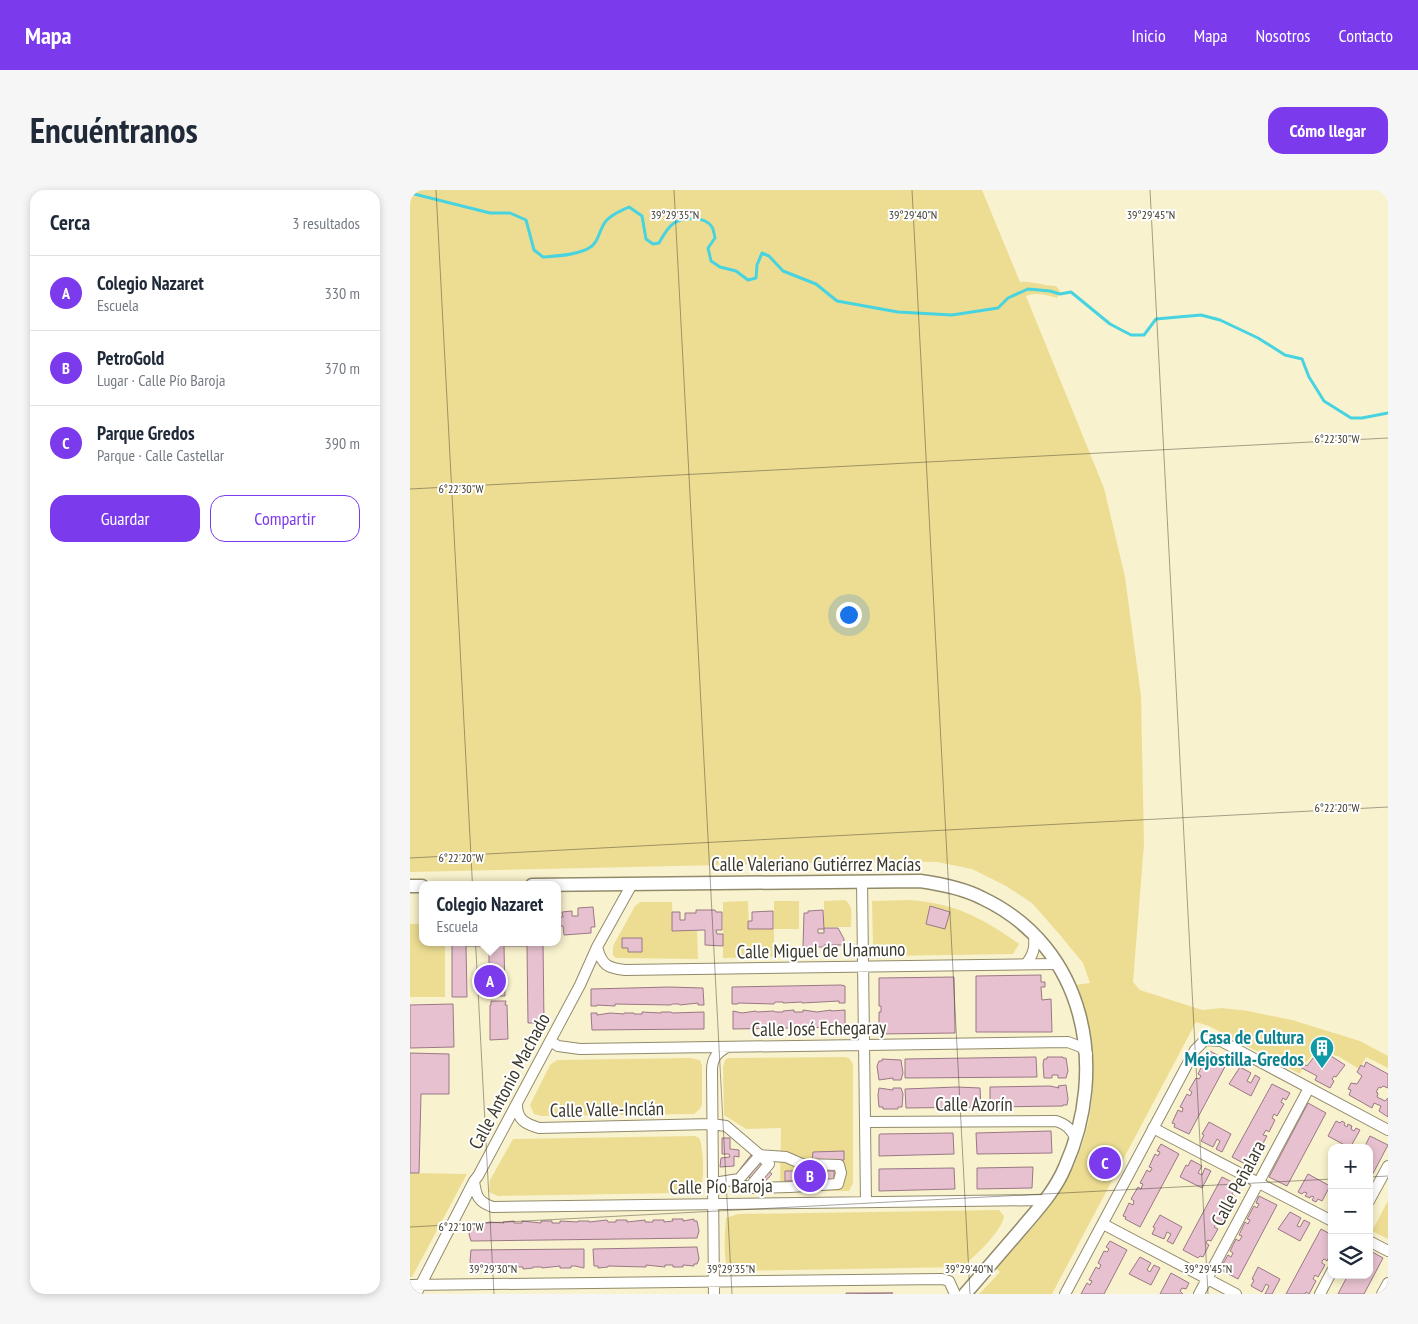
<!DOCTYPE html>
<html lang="es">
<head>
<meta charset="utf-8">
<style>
	:root { --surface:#fff; --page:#f6f6f7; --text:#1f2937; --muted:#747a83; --line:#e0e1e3; --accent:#7c3aed }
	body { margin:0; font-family:"PT Sans Narrow",sans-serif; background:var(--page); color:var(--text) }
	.controls { position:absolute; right:15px; bottom:15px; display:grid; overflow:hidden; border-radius:10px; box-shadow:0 2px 8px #0003 }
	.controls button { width:45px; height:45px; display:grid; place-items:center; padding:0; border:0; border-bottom:1px solid var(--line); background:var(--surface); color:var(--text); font:25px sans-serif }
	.you { position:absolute; left:438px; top:424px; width:18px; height:18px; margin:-12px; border:4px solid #fff; border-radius:50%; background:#1a73e8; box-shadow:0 0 0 8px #1a73e833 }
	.badge { display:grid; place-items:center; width:32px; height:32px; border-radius:50%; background:var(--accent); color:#fff; font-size:16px; font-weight:700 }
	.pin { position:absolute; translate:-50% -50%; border:2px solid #fff; box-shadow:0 1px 5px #0006 }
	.popup { position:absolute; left:9px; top:691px; width:142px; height:65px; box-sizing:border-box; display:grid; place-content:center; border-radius:10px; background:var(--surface); filter:drop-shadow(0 1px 4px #0005); font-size:16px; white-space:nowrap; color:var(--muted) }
	.popup b { font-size:19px; color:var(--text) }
	.popup::after { content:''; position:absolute; left:50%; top:100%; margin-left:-10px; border:10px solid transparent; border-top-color:var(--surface) }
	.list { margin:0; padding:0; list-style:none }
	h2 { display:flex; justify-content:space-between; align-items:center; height:65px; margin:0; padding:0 20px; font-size:21px }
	h2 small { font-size:16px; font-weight:400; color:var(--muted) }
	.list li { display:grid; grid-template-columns:32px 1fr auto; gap:15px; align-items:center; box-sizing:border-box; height:75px; padding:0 20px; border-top:1px solid var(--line) }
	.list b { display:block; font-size:19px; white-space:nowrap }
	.list p { margin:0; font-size:16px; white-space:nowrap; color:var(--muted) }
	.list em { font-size:16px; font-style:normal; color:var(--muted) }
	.actions { display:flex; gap:10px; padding:15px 20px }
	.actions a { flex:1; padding:11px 0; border:1px solid var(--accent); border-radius:15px; text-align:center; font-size:18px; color:var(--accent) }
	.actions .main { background:var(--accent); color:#fff }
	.icon { flex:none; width:28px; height:28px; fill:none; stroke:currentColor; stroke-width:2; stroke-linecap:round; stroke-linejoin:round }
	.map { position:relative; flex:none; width:978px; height:1104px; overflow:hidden; border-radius:15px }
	header { display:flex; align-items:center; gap:30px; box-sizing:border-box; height:70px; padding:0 25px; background:var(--accent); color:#fff }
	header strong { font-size:24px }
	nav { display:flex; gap:28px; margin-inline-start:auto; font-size:18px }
	.intro { display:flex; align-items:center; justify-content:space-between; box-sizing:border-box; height:120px; padding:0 30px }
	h1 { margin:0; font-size:35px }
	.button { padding:12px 22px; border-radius:15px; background:var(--accent); color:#fff; font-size:18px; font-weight:700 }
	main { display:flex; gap:30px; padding:0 30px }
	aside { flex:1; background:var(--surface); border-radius:15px; box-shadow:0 2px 8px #0003 }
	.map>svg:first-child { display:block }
	.green { fill:#eddd93 }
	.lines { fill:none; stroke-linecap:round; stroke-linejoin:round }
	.stream { stroke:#47d3df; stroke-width:3 }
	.building { fill:#e7c1cf; stroke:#9a7885 }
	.minor-casing { stroke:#928b6b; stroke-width:12 }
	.major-casing { stroke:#928b6b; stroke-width:15 }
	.minor { stroke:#fff; stroke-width:10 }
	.major { stroke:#fff; stroke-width:12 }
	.ticks { fill:none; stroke:#3b382a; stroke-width:1; stroke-opacity:0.45 }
	.labels { text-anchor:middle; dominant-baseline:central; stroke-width:4; stroke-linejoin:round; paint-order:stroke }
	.street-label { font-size:19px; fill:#3b382a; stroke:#fff }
	.culture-label { font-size:19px; font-weight:bold; fill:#0d838f; stroke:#fff; text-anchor:end }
	.ticks-label { font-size:12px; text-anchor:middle; fill:#3b382a; stroke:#fff; stroke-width:4; stroke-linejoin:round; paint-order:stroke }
</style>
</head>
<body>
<header>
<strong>Mapa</strong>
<nav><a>Inicio</a><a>Mapa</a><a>Nosotros</a><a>Contacto</a></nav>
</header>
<div class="intro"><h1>Encuéntranos</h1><a class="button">Cómo llegar</a></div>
<main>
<aside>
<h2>Cerca<small>3 resultados</small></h2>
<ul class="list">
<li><span class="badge">A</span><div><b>Colegio Nazaret</b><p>Escuela</p></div><em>330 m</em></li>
<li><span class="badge">B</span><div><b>PetroGold</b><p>Lugar · Calle Pío Baroja</p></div><em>370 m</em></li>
<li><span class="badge">C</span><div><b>Parque Gredos</b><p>Parque · Calle Castellar</p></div><em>390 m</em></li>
</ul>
<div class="actions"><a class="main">Guardar</a><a>Compartir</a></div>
</aside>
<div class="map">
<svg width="978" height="1104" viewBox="0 0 978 1104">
	<rect width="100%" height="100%" fill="#f9f2ce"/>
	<path class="green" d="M0,0H572L610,92C622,91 633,96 646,96L650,101L647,108C636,105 626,102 616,106L694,298L715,387L731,506L734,654L723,792L730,800L792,820L812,818L838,821L882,830L950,851L978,866V878L956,867L949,879L928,866H926L909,856L896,873L893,870H888V876L892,879L890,884L799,836L786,832L642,1104H569L590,1082L586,1078C612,1049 641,1020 659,985C690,928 690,854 665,795L680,793L673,773L650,745L622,713L596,696L562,679L527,672L483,671L0,682Z
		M435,710C444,716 441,727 441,737H414V711Z
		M500,710C544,713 573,728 609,754L603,764L469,766L465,763L463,756L462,711Z
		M338,711L339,739H364V711H389V739H364V767L313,768V712Z
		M230,712H262L263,740H287L288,769L206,768L203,765V756L225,716Z
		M0,734H12V752H35V807H0Z
		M434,867L439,868L443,874V993L439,1001H370L371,938L336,939L314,925L313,877L315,870L318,868Z
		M280,868L290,870L292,876V914L290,919L284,924L131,926L124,924L120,915L140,875L147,870Z
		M285,946L289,948C294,957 295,994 289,1002L271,1003L88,1006L79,1002L80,990L103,949Z
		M0,983L57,984L2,1087H0Z
		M978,1011V1049L962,1041Z
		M589,1020L594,1026C593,1040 563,1069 551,1077L324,1081L317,1077C313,1061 315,1044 316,1028L328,1024Z"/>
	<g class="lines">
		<path class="stream" d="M0,3L80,23H100L116,30L124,60L133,67C146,66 168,65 179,58C189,53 189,39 196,31C202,24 211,21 219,17L232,26L236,49L243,54L249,53C253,46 257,38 264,33C274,27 295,26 302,37C304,40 304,44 305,48L298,58L301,71L310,77L326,81L338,90L346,88L347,75L352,63L359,66L373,81L406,94L427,111L488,122L542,125L588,118L598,108L618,99L640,101L650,104L661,102L700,134L721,145H734L746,129L791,125L810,130L848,148L875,165L892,169L899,187L914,211L941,228H952L978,223"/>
	</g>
	<path class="building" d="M520,716L540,722L535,739L516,734Z
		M183,717L185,737H181V743L154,745L153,736H149L148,727H153L152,722L162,721V726H168V718Z
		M286,720H305L306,722H312V740H306L307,744H313V756L295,755V740L262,741V722H270V730H275V723H286Z
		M413,720L414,739H408V743H414V738H428L434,749L433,755H414V757H393L394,723H398V721Z
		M363,721V739H338V731H342V722Z
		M212,748H232V762H218V758H212Z
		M42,752H133L134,833H118L117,756H94L95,806H79V756H56L57,807H42Z
		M631,785V792H635V797H631L632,810L641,809L642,842H566V786Z
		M544,787L545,843L469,844V822H471V816H469V788Z
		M431,795L435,796V813H429V811L392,813V812L373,813V812H365L364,814L328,813V814H322V797Z
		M259,797L293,798L294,815H288V813L270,815L269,814H262L261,815L205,814V816L187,815V816H181V799Z
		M81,811H96L95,815H97L98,849L80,850V815H81Z
		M43,814L44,857L0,858V815Z
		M384,820V822H393V820L407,822L421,820V821L435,820V837L323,839V821L332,823L346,821L347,822L364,821L365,822H373V821Z
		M232,822L251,823V822H261L262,823L294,822V839L182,840L181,823H187V825L200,823L214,824V823H224V824H232Z
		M910,859L935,875L926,887L924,886L922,889L924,891L920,898L905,890L907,886L888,876L891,872L897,876Z
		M800,861L818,871L779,944L764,937L765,934L762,933L768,920L772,922L773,918L770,917L777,904L780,906L782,902L779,900L786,888L789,889L791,886L788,884L794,871L797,873L799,870L796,868Z
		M0,863L39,864V904H11L9,983H0Z
		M626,867L627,887L495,888V869Z
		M637,867H653V868H656L658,881L656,888H648V885H642V888H634L633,874L634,869H637Z
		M472,869L491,870L493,883L491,890H483V888L469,890L467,876L469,871H472Z
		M956,872L978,884V898L973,896L971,898L969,897L966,902L968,903L967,907L975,911L978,908V927L969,921L971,916L964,913L962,918L939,905L941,900L938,899L941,893L947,894L952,886L947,882L951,875L954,877Z
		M830,877L841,883L837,891L841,893L845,885L850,888L841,906L819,894Z
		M862,894L880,903L876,910L873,908L871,912L874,914L867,926L864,924L862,928L865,930L859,942L856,940L853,945L857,946L850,959L847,957L845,961L848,962L842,975L839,973L837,975L822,967Z
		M656,895L658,909L657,915H653V916L580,917V897L640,896L649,898L648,896Z
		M547,897L570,898L571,917L496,918L495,899Z
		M469,898L483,900V898H491L493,904L492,917H488V919H473V917H469L468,905Z
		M898,913L916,923L877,996L859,987Z
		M926,931L930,933L932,931L935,933L934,935L937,937L938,934L942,936L941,939L944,941L946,938L950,940L940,958L918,946Z
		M799,932L821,944L812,962L806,959L810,951L807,949L803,957L791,951L794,945L792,944Z
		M641,941L642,963L567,964L566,943Z
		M543,943L544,964L469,966V945L470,944Z
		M960,946L978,955L959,991V958H954Z
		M312,948H320V959L329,960V967L324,966V976L310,977L311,968L320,967L319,964H312Z
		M751,954L769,964L730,1037L715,1029L716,1027L713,1026L719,1013L723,1015L724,1011L721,1009L728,997L731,999L732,996L733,994L730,993L737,980L740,982L742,978L739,977L745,964L748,966L750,962L747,961Z
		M434,961V970L402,971L403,962Z
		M341,965L362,984L350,997L330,979Z
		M781,970L792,976L788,983L792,985L795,978L801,981L792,998L770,987L776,975L778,976Z
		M623,977L622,998L567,999V978Z
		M544,978L545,999L469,1001V979Z
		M375,981H424V990L375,991Z
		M898,984L920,996L912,1011L908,1009L906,1012L902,1010L904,1007L901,1006L900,1008L895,1006L897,1003L894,1002L892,1004L888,1002Z
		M812,987L830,996L827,1002L824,1001L822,1004L825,1006L818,1019L815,1017L813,1021L816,1023L810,1035L807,1033L804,1037L808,1039L801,1051L798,1050L797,1051L796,1053L799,1055L793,1067L790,1066L788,1068L773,1060Z
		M849,1006L867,1015L828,1089L813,1081L814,1079L811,1077L818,1065L821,1067L823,1063L820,1061L826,1049L829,1051L831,1048L832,1046L829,1045L835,1032L838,1034L840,1030L837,1029L844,1016L847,1018L849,1014L846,1013Z
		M880,1022L891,1028L887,1036L890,1037L894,1030L900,1033L890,1051L868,1039Z
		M750,1025L772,1037L763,1054L757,1051L761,1044L757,1042L754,1049L742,1044L745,1038L743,1037Z
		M262,1029H273V1031L284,1029V1031H287L289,1041L287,1048L61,1051L59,1044L61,1034H64V1032H71V1034L80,1032L94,1033L93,1032L104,1031V1033H112V1031L131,1033V1031H142V1033H150V1031L168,1032V1031H179V1032L197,1030L198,1032H206V1030H217V1032L235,1030V1032H243V1030H254V1032L263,1031Z
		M911,1039L922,1045L920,1057L922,1061L917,1071L914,1069L912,1071V1073L915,1075L908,1087L905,1085L903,1089L906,1091L899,1104L896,1102L895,1104H876Z
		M700,1051L717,1060L704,1085L694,1104H671L677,1093L680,1095L682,1091L679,1090L686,1077L689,1079L691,1075L688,1073L694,1061L697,1062L698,1061L699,1059L696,1057Z
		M287,1057L289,1069L287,1074H284V1076L273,1075V1077H263V1075H255V1077L236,1075V1077L198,1076V1077L188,1078V1076H184L183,1059Z
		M174,1059V1078L165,1076H161V1078H150V1076L132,1078V1077H123V1078L113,1079V1077H109L94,1079V1077H90L76,1079V1077H71L72,1079H65L64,1077H61L60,1071L61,1060Z
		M959,1060L973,1068L954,1104H928L938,1085H959Z
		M730,1067L741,1073L737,1080L740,1082L744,1075L750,1078L741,1095L719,1084Z
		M848,1077L870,1089L862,1104H855L859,1096L856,1094L852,1102L841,1096L844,1090L842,1089Z
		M761,1083L779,1093L776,1099L772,1098L770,1101L773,1104H750Z
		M436,1103H483L436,1104Z"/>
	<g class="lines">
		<defs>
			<path id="minor" d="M452,691L456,1012
				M187,757C192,775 197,778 215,780L648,774
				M616,774C624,764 625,757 624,745
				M140,851L148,856L170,859L658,852L671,857L677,864
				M107,915C107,930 116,934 129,938L302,934L316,936L350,965L329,989L310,992L303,1000
				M455,932L646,931C656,934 661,939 666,949
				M743,938L922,1031
				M64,991C66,1006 68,1012 83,1017L636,1010
				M337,996L339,998L359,974L350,965
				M339,998L380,997L428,994L431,983L429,975L392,974L376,967L350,965
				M959,1011L978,976
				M693,1034L826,1104
				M959,1051L978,1061
				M0,1095L532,1089L539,1091L545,1104
				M6,1104L64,991L68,986L170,795L187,757L222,694
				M304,1104L302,880C302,868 307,863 317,857
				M655,1104L785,860L795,850L811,851L978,940
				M789,1104L899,898
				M910,1104L922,1081
				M972,1104L978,1093"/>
			<path id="major" d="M122,695L510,691C531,694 553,698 572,708C676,757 699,878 655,977C645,1001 628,1019 612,1038C593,1060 574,1082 555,1104
				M0,696H12"/>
		</defs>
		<use href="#minor" class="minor-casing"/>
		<use href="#major" class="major-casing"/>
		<use href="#minor" class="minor"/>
		<use href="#major" class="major"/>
	</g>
	<path class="ticks" d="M26,0L84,1104M264,0L322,1104M502,0L560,1104M740,0L798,1104M0,299L978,248M0,668L978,617M959,987L978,986M0,1037L922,989"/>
	<defs>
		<symbol id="building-pin" viewBox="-11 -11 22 30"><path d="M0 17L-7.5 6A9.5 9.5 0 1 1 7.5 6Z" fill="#0f9aa8" stroke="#fff"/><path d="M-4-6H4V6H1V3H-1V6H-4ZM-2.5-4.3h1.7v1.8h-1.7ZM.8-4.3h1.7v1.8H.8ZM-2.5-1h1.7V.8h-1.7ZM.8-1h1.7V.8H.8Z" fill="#fff"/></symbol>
	</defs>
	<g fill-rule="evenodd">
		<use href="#building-pin" x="898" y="844" width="28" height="38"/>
	</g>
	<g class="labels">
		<g class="street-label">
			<text x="406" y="674">Calle Valeriano Gutiérrez Macías</text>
			<text transform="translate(411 760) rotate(-1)">Calle Miguel de Unamuno</text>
			<text transform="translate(409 838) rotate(-1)">Calle José Echegaray</text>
			<text transform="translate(99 891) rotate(-62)">Calle Antonio Machado</text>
			<text x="564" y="914">Calle Azorín</text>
			<text transform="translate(197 919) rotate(-1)">Calle Valle-Inclán</text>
			<text transform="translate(828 993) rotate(-62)">Calle Peñalara</text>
			<text transform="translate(311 996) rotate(-1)">Calle Pío Baroja</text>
		</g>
		<g class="culture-label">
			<text x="894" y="847">Casa de Cultura<tspan x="894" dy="22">Mejostilla-Gredos</tspan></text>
		</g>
	</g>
	<g class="ticks-label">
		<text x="265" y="29">39°29'35"N</text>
		<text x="503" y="29">39°29'40"N</text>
		<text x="741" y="29">39°29'45"N</text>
		<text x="927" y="253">6°22'30"W</text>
		<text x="51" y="303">6°22'30"W</text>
		<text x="927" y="622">6°22'20"W</text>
		<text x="51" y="672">6°22'20"W</text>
		<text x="51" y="1041">6°22'10"W</text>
		<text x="83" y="1083">39°29'30"N</text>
		<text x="321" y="1083">39°29'35"N</text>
		<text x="559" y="1083">39°29'40"N</text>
		<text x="798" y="1083">39°29'45"N</text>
	</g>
</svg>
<div class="controls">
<button>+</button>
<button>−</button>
<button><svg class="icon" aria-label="layers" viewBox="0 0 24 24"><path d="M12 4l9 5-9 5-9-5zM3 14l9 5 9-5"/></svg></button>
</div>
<div class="you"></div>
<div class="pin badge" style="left:80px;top:791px">A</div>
<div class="popup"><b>Colegio Nazaret</b>Escuela</div>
<div class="pin badge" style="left:400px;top:986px">B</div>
<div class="pin badge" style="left:695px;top:973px">C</div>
</div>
</main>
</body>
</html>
